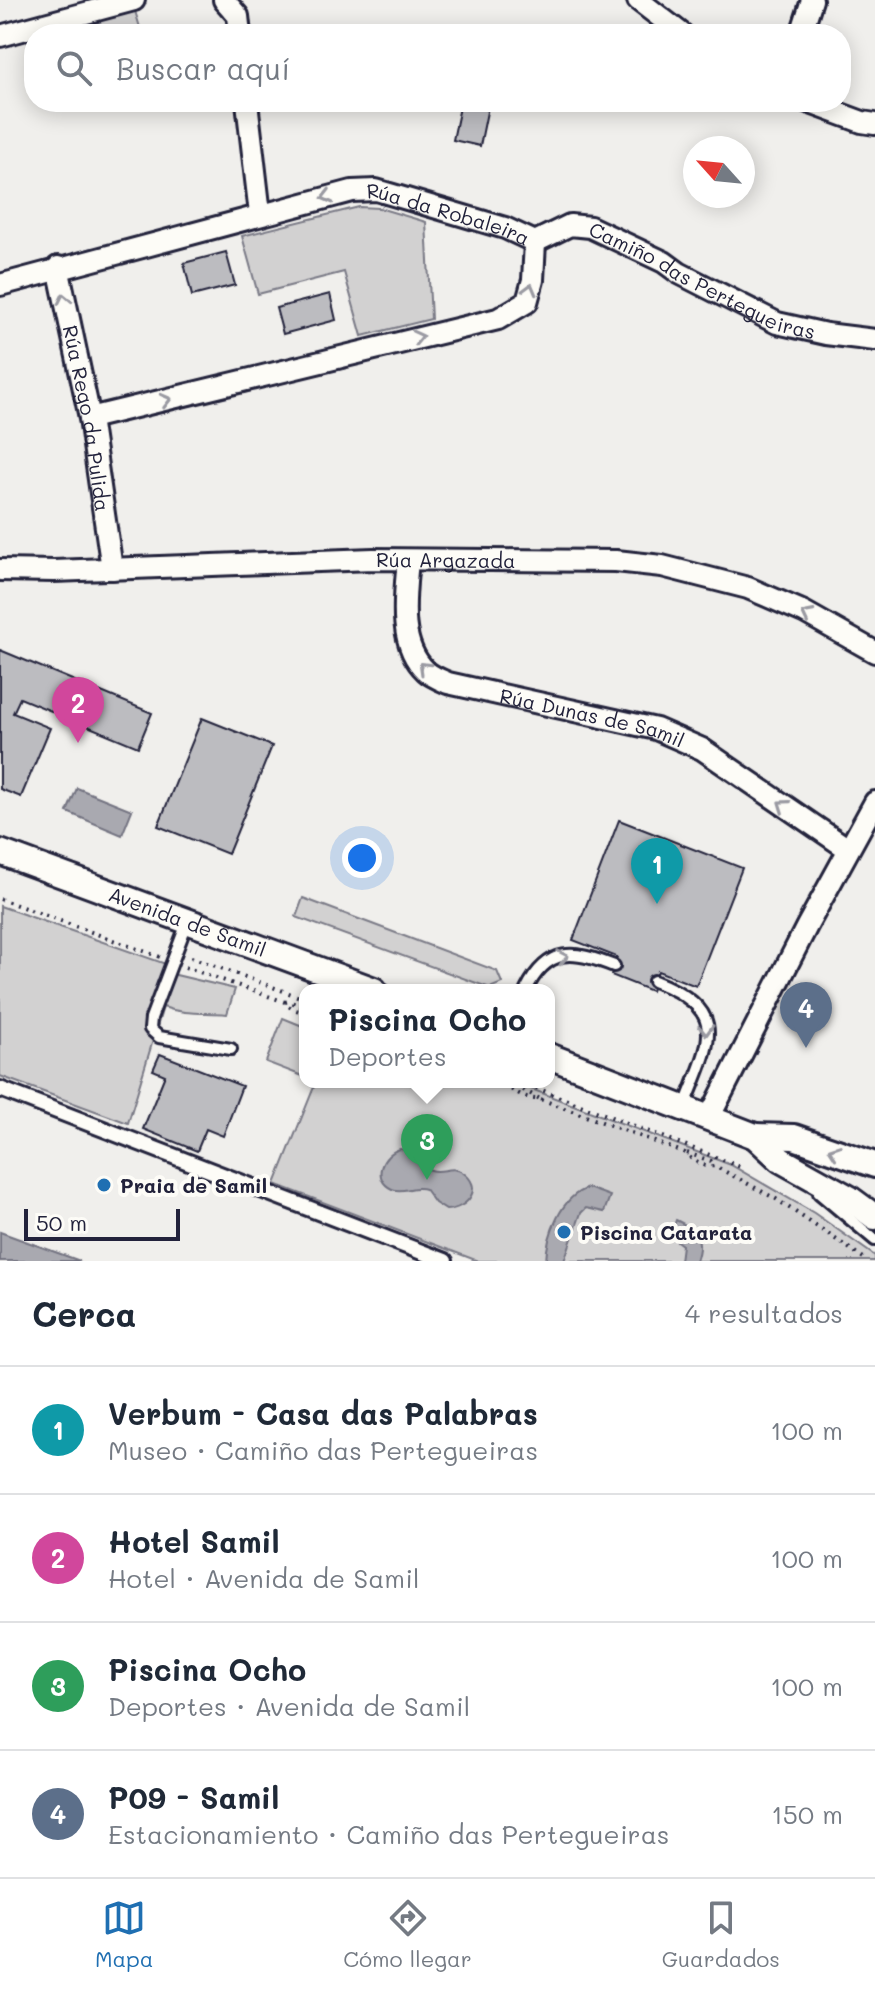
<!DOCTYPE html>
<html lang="es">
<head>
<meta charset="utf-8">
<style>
	:root { --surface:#fff; --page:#f6f6f7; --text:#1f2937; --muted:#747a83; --line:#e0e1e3; --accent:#1f6fb2 }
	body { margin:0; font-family:Mali,sans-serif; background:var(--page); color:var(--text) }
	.compass { position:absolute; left:683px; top:136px; width:72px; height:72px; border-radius:50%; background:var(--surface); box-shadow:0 4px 20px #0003; rotate:297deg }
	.scale { position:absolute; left:24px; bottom:20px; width:156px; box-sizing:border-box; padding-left:8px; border:4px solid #22223b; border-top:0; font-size:22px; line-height:28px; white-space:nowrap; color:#22223b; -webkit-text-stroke:6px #fdfcf7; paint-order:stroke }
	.you { position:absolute; left:362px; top:858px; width:28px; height:28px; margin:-20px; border:6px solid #fff; border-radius:50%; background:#1a73e8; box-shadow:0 0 0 12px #1a73e833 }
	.badge { display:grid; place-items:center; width:52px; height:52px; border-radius:50%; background:var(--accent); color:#fff; font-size:26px; font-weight:700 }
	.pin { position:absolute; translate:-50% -66px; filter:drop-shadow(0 2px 4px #0008) }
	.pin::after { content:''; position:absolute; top:42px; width:28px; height:24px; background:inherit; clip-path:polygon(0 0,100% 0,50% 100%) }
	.popup { position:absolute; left:299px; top:984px; width:256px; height:104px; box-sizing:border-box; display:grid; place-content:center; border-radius:16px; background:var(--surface); filter:drop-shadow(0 2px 6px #0005); font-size:26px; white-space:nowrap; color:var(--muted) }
	.popup b { font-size:30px; color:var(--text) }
	.popup::after { content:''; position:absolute; left:50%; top:100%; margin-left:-16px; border:16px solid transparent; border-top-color:var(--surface) }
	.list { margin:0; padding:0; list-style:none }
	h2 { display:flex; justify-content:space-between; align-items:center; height:104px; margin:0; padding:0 32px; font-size:34px }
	h2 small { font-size:26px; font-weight:400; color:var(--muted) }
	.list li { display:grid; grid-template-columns:52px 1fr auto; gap:24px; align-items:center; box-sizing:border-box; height:128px; padding:0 32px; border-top:2px solid var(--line) }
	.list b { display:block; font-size:30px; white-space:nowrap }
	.list p { margin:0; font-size:26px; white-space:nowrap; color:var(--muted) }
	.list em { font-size:26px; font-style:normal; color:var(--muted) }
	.icon { flex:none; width:44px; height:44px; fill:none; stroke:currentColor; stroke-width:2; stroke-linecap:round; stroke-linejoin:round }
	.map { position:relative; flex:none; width:875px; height:1261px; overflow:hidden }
	.search { position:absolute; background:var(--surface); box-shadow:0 4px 20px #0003; left:24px; right:24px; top:24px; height:88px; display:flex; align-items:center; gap:20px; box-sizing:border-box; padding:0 28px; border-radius:32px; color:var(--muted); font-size:30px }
	.sheet { height:616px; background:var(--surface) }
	nav { display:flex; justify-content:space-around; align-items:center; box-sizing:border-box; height:112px; border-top:2px solid var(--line); background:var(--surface); font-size:22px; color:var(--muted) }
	nav a { display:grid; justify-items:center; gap:4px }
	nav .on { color:var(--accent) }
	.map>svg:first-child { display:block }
	.green { fill:#d2d1d1; stroke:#7a7a86; stroke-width:2 }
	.water { fill:#a9a9b0; stroke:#737381; stroke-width:2 }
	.building { fill:#bcbcc0; stroke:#22223b; stroke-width:2 }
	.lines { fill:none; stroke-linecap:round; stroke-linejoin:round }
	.service-casing { stroke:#22223b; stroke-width:16 }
	.pedestrian-casing { stroke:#22223b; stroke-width:20 }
	.minor-casing { stroke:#22223b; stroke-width:26 }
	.tertiary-casing { stroke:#22223b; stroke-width:30 }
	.path { stroke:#22223b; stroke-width:4; stroke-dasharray:2 6; stroke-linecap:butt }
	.service { stroke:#fdfcf7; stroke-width:10 }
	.pedestrian { stroke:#fdfcf7; stroke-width:14 }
	.minor { stroke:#fdfcf7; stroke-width:20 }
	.tertiary { stroke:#fdfcf7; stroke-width:24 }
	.oneway { stroke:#9a9aa2 }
	.poi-dot { fill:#1f6fb2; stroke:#fdfcf7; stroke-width:3 }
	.labels { text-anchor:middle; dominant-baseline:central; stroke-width:8; stroke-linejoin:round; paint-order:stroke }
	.street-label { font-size:20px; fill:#22223b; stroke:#fdfcf7 }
	.poi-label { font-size:20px; font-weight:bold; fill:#22223b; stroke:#fdfcf7; text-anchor:start }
</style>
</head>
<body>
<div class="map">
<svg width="875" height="1261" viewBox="0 0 875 1261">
	<rect width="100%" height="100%" fill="#f0efec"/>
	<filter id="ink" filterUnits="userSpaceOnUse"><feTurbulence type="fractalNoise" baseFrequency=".0125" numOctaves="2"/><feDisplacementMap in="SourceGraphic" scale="16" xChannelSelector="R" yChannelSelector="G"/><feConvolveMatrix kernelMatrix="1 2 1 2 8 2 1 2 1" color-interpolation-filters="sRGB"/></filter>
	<g filter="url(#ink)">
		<path class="green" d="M135,11L142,34H53Z
			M359,207L379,208L426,222L431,319L362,336L344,272L258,294L242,236Z
			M303,898L497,971L502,983L490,988L296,917Z
			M0,906L166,964L176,975L235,989L227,1014C204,1012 184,1015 163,1007L128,1123L0,1076Z
			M283,1018L305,1027V1077L266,1062Z
			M316,1082H513L731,1165L814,1213L875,1256V1261H478L275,1184Z"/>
		<path class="water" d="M77,788L132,810L122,835L67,812Z
			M400,1149C417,1151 417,1166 431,1170C442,1174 451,1165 462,1172C485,1187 468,1209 446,1210L435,1203L425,1189C413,1185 403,1194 392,1189C371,1179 382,1154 400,1149Z
			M588,1188L610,1196L604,1212L586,1208L581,1213L564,1261H546C547,1235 561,1196 588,1188Z
			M676,1220C697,1230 704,1238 696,1261H680L682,1245L670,1236Z
			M0,1232L80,1261H0Z"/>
		<path class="building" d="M461,102H489L480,146L453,140Z
			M226,252L235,285L192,296L184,263Z
			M330,294L336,320L283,334L276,308Z
			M0,650L152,713L138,747L20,698L13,713L50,728L21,797L0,789Z
			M202,718L272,746L228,854L158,826Z
			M619,820L742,868L696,986L658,971L651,991L611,975L617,957L573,940Z
			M160,1054L242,1086L223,1136L206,1129L197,1151L143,1129L165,1075L153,1070Z"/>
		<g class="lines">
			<defs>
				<path id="service" d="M187,923L151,1018L150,1029L159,1037L231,1049
					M654,981C734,1012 708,1044 684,1108
					M526,990C548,946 574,950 614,966
					M819,1193L875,1240"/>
				<path id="pedestrian" d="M0,1089L445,1261"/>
				<g id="minor">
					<path d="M224,0L238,16L240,34"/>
					<path d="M638,0L682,34"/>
					<path d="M801,34L812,0"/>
					<path d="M0,36L134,0"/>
					<path d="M247,102L260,214"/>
					<path d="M808,102L862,122L875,124"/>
					<path id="s1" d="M535,242L570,225L590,227L664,262L679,273L777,323L826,334L875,340"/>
					<path id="s2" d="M58,267L90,418L112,569"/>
					<path id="s3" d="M0,285L352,191L376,190L400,197L505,228L535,242"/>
					<path d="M90,418L498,319L527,302L533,280L535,242"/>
					<path id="s4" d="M408,560C405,595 397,644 426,671C431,676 441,680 448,683L656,729L702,749L848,849"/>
					<path id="s5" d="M0,570L54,571L373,559L616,561L662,566L748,588L804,612L875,652"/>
					<path d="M709,1118L807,926L875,802"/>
				</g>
				<g id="tertiary">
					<path id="s6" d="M0,852L374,990"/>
					<path d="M549,1056L755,1136L781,1160L849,1198L875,1217"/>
					<path d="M755,1136L794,1137L875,1165"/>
				</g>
			</defs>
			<use href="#service" class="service-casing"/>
			<use href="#pedestrian" class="pedestrian-casing"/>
			<use href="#minor" class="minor-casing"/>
			<use href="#tertiary" class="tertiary-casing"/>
			<path class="path" d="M0,899L160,957
				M191,957L305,999
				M185,967L285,1002C289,1008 298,1012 305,1011
				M285,1002L289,1001L305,1008
				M497,1082C512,1088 523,1100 540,1099L685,1153C693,1161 704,1168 715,1166L776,1199L868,1261
				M521,1082L741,1167
				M508,1086H516L540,1099
				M687,1153L711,1161L715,1166"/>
			<use href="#service" class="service"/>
			<use href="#pedestrian" class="pedestrian"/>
			<use href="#minor" class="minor"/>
			<use href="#tertiary" class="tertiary"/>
		</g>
		<defs><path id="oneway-chevron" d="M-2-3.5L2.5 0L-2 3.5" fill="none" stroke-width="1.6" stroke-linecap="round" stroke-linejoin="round" transform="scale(2)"/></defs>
		<g class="oneway">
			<use href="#oneway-chevron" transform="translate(327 197) rotate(166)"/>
			<use href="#oneway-chevron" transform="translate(530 289) rotate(-75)"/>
			<use href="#oneway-chevron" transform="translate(64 299) rotate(-102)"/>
			<use href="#oneway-chevron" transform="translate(418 337) rotate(-13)"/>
			<use href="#oneway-chevron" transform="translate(166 400) rotate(-14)"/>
			<use href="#oneway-chevron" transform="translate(807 615) rotate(-153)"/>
			<use href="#oneway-chevron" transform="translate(424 667) rotate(-136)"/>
			<use href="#oneway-chevron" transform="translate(783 805) rotate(-145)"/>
			<use href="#oneway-chevron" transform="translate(563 957) rotate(-10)"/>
			<use href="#oneway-chevron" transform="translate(706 1030) rotate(88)"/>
			<use href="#oneway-chevron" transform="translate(834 1151) rotate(-161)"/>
		</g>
	</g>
	<g class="poi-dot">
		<circle cx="104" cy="1185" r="8"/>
		<circle cx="564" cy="1232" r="8"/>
	</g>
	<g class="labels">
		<g class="street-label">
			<text stroke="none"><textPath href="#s3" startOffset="464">Rúa da Robaleira</textPath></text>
			<text stroke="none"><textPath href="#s1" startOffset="184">Camiño das Pertegueiras</textPath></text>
			<text stroke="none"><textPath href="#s2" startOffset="154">Rúa Rego da Pulida</textPath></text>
			<text stroke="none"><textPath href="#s5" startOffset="446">Rúa Argazada</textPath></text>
			<text stroke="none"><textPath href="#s4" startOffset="290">Rúa Dunas de Samil</textPath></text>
			<text stroke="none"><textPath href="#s6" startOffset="200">Avenida de Samil</textPath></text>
		</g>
		<g class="poi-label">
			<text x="120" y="1185">Praia de Samil</text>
			<text x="580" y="1232">Piscina Catarata</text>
		</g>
	</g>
</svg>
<svg class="compass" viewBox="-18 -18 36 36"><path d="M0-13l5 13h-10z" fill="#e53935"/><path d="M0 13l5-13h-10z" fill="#747a83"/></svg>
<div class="scale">50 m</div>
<div class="you"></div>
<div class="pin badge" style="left:657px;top:904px;background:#0f9aa8">1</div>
<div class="pin badge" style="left:78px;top:743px;background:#d1479c">2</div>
<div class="pin badge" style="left:427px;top:1180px;background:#2e9e5b">3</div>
<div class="popup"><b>Piscina Ocho</b>Deportes</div>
<div class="pin badge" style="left:806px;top:1048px;background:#5c6f8a">4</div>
<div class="search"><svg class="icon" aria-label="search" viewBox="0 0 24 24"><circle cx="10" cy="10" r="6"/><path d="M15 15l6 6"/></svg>Buscar aquí</div>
</div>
<section class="sheet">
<h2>Cerca<small>4 resultados</small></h2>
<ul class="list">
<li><span class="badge" style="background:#0f9aa8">1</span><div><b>Verbum - Casa das Palabras</b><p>Museo · Camiño das Pertegueiras</p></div><em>100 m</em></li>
<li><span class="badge" style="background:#d1479c">2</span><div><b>Hotel Samil</b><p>Hotel · Avenida de Samil</p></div><em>100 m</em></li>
<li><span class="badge" style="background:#2e9e5b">3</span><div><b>Piscina Ocho</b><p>Deportes · Avenida de Samil</p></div><em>100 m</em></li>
<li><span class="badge" style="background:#5c6f8a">4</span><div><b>P09 - Samil</b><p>Estacionamiento · Camiño das Pertegueiras</p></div><em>150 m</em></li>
</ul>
</section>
<nav>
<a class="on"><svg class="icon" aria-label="map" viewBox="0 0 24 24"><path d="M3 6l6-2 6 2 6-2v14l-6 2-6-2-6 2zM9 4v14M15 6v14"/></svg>Mapa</a>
<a><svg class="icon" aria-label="directions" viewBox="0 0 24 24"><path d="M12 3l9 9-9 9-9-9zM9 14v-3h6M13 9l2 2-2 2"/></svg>Cómo llegar</a>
<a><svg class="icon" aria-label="saved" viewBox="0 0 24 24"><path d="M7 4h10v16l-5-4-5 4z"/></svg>Guardados</a>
</nav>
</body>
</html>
